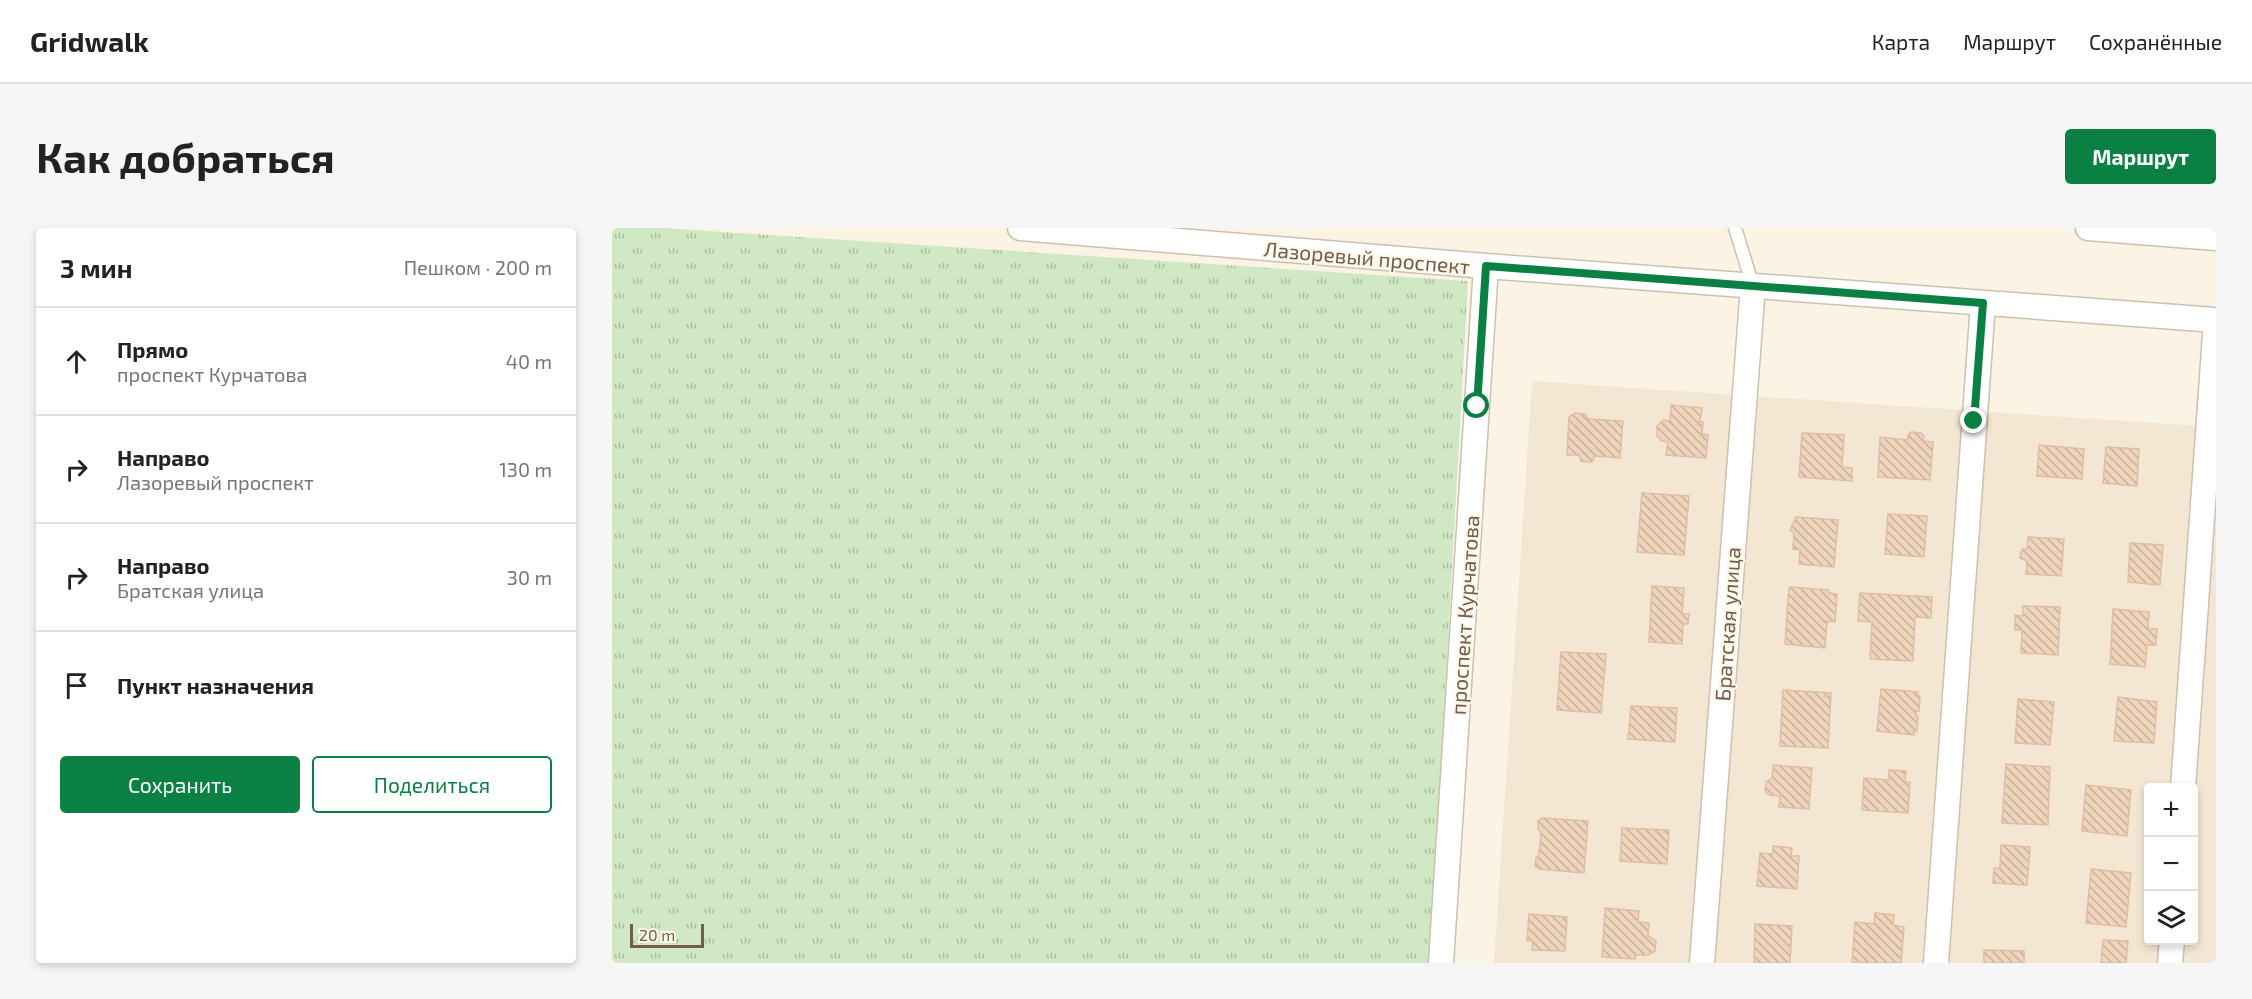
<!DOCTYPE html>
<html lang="ru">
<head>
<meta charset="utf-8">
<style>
	:root { --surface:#fff; --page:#f6f6f6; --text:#222; --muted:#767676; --line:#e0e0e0; --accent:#0b8043 }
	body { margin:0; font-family:"Exo 2",sans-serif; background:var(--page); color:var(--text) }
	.controls { position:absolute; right:18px; bottom:18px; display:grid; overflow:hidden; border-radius:6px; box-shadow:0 3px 9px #0003 }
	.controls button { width:54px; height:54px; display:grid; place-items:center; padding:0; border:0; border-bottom:2px solid var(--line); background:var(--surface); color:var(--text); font:30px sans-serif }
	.scale { position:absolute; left:18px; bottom:15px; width:74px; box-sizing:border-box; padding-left:6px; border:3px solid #735c4b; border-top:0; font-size:16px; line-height:21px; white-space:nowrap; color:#735c4b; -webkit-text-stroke:4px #fef8eb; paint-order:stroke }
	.stop { position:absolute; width:18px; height:18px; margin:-14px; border:4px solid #0b8043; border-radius:50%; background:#fff }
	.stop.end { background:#0b8043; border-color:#fff; box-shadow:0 2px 6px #0008 }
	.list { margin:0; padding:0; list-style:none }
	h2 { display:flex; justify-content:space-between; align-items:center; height:78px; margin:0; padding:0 24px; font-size:26px }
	h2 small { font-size:20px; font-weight:400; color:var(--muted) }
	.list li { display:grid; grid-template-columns:39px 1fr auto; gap:18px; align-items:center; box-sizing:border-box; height:108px; padding:0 24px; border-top:2px solid var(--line) }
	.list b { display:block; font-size:22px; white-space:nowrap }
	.list p { margin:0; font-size:20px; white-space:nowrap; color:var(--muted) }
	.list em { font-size:20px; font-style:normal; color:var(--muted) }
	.actions { display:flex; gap:12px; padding:18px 24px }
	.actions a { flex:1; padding:14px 0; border:2px solid var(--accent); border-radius:6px; text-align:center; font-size:21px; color:var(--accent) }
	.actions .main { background:var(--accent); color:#fff }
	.icon { flex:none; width:33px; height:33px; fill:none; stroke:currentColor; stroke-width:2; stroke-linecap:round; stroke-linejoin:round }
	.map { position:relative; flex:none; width:1604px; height:735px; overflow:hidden; border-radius:6px }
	header { display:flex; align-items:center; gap:36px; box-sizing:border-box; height:84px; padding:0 30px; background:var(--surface); border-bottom:2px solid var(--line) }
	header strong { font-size:28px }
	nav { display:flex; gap:33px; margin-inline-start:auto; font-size:21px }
	.intro { display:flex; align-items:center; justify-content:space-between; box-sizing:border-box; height:144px; padding:0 36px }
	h1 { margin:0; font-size:42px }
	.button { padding:15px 27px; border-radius:6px; background:var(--accent); color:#fff; font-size:21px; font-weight:700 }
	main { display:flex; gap:36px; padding:0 36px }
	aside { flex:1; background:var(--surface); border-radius:6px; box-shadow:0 3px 9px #0003 }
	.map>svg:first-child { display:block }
	.residential { fill:#f3e7d4; fill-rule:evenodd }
	.grass { fill:url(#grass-tufts) }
	.building { fill:url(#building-back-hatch); stroke:#e2bd9f; stroke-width:1.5 }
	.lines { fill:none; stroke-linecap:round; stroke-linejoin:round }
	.service-casing { stroke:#cfbfaf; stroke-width:15 }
	.minor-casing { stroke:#cfbfaf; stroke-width:27 }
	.service { stroke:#fff; stroke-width:12 }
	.minor { stroke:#fff; stroke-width:24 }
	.route { stroke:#0b8043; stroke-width:8 }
	.labels { text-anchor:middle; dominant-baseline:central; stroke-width:4.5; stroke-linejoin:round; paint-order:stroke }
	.street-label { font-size:21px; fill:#735c4b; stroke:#fef8eb }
</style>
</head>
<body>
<header>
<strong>Gridwalk</strong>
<nav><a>Карта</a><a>Маршрут</a><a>Сохранённые</a></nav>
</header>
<div class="intro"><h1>Как добраться</h1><a class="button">Маршрут</a></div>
<main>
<aside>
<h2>3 мин<small>Пешком · 200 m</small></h2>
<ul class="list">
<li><svg class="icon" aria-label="ahead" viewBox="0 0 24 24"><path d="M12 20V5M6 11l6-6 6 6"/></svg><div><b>Прямо</b><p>проспект Курчатова</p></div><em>40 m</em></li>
<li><svg class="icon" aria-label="right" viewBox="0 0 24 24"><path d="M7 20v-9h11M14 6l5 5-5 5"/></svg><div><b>Направо</b><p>Лазоревый проспект</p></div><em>130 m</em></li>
<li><svg class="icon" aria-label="right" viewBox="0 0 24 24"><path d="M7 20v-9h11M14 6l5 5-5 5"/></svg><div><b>Направо</b><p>Братская улица</p></div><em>30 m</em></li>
<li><svg class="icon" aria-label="arrive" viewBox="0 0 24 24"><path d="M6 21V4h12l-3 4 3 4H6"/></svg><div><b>Пункт назначения</b></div></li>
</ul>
<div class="actions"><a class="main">Сохранить</a><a>Поделиться</a></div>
</aside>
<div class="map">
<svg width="1604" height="735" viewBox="0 0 1604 735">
	<defs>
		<pattern id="grass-tufts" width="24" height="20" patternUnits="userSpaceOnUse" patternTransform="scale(1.5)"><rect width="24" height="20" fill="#d1e8c4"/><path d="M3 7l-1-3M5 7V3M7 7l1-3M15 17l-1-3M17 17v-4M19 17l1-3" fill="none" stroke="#aebfa1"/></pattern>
		<pattern id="building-back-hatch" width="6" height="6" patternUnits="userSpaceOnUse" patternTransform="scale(1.5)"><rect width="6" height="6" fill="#f0d5be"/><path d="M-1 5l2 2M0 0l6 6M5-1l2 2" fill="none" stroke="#c7b09c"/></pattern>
	</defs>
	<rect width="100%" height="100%" fill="#fbf4e5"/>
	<path class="residential" d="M920,153L1604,199V735H882ZM1536,560H1582V712H1536Z"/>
	<path class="grass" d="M0,0H51L856,53L818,735H0Z"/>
	<path class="building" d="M1059,177L1090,180L1088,194H1091L1090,206L1096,207L1094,230L1054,227L1056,214L1050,213L1045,208V198L1051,192L1058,193Z
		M963,185L973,186L976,191L1011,193L1008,230L983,228L980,234L969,233L967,227H955L957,189Z
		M1299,204L1309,205L1312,208L1311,213L1321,214L1318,252L1266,249L1268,209L1296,212V207Z
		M1190,205L1232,207L1230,239L1240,240V253L1187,249Z
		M1427,217L1472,221L1470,251L1425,248Z
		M1494,219L1527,221L1525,258L1491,255Z
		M1030,265L1077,268L1072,327L1025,324Z
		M1276,286L1315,288L1312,329L1273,326Z
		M1184,289L1226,292L1222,339L1187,336L1188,322L1181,321L1182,305L1178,302Z
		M1416,309L1452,311L1449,348L1414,346L1415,333L1408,330L1409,323L1411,321H1415Z
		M1518,315L1551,317L1548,357L1516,354Z
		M1040,358L1072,360L1070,386H1077L1076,396H1071L1070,416L1037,414Z
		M1177,359L1217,362V365L1225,366L1223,394L1215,393L1213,420L1173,416Z
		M1248,365L1320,369L1319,390L1303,389L1301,433L1258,431L1260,394L1246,393Z
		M1411,378L1448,379L1446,427L1409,425L1410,402H1403V387L1411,388Z
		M1501,381L1537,384L1536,401H1545L1544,417H1535L1533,439L1498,436Z
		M949,424L994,426L989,485L945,482Z
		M1269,461L1306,464V468H1308L1307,483H1304V488L1306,489L1305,503H1302V507L1265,503Z
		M1171,462L1219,465L1216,520L1168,518Z
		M1506,469L1545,474L1542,515L1502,513Z
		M1406,471L1442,474L1438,517L1403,515Z
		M1019,478L1065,480L1063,514L1016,511Z
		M1394,536L1438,539L1436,597L1390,595Z
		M1161,537L1200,540L1197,581L1167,579L1168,568L1157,567L1153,563L1154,554L1160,550Z
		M1277,542L1294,543L1293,554H1298L1296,585L1250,582L1252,550L1277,552Z
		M1474,557L1519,562L1515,608L1470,603Z
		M930,590L976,593L972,645L927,641L923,638L924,630L927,627L929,605L926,601V593Z
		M1010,600L1057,602L1055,636L1008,633Z
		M1389,617L1418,619L1415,657L1381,655L1382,640H1388Z
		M1161,618L1180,620L1179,628H1187L1185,661L1145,658L1148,625L1161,626Z
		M1479,641L1519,645L1514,699L1474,695Z
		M993,680L1027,683L1026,694L1037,695L1036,708L1044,713L1043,723L1036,727H1024L1023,731L990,729Z
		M1263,685L1282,687L1281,697L1292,699L1289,735L1240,734L1243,694L1262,696Z
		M917,686L955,689L953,723L920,722L921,713H915Z
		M1143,696L1180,698L1178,735H1142Z
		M1491,712L1516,713L1514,735H1489Z
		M1372,722L1412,723V735H1372Z"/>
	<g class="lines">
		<defs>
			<path id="service" d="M1123,0L1141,58"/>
			<path id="minor" d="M408,0L874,38L1604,92
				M1476,0L1604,10
				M1571,560L1604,92
				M829,735L874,38
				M1090,735L1141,58
				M1324,735L1371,75
				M1558,735L1560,712"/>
		</defs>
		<use href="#service" class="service-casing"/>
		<use href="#minor" class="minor-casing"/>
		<use href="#service" class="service"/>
		<use href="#minor" class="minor"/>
	</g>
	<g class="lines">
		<path class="route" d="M865,178L874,38L1371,75L1362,193"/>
	</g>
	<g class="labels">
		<g class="street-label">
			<text transform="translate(755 29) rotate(5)">Лазоревый проспект</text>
			<text transform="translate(852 387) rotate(-86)">проспект Курчатова</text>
			<text transform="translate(1115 396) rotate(-86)">Братская улица</text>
		</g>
	</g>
</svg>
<div class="controls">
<button>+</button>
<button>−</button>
<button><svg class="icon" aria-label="layers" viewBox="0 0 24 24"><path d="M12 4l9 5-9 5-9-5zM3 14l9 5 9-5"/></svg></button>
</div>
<div class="scale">20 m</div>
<div class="stop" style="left:865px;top:178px"></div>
<div class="stop end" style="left:1362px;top:193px"></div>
</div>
</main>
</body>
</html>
